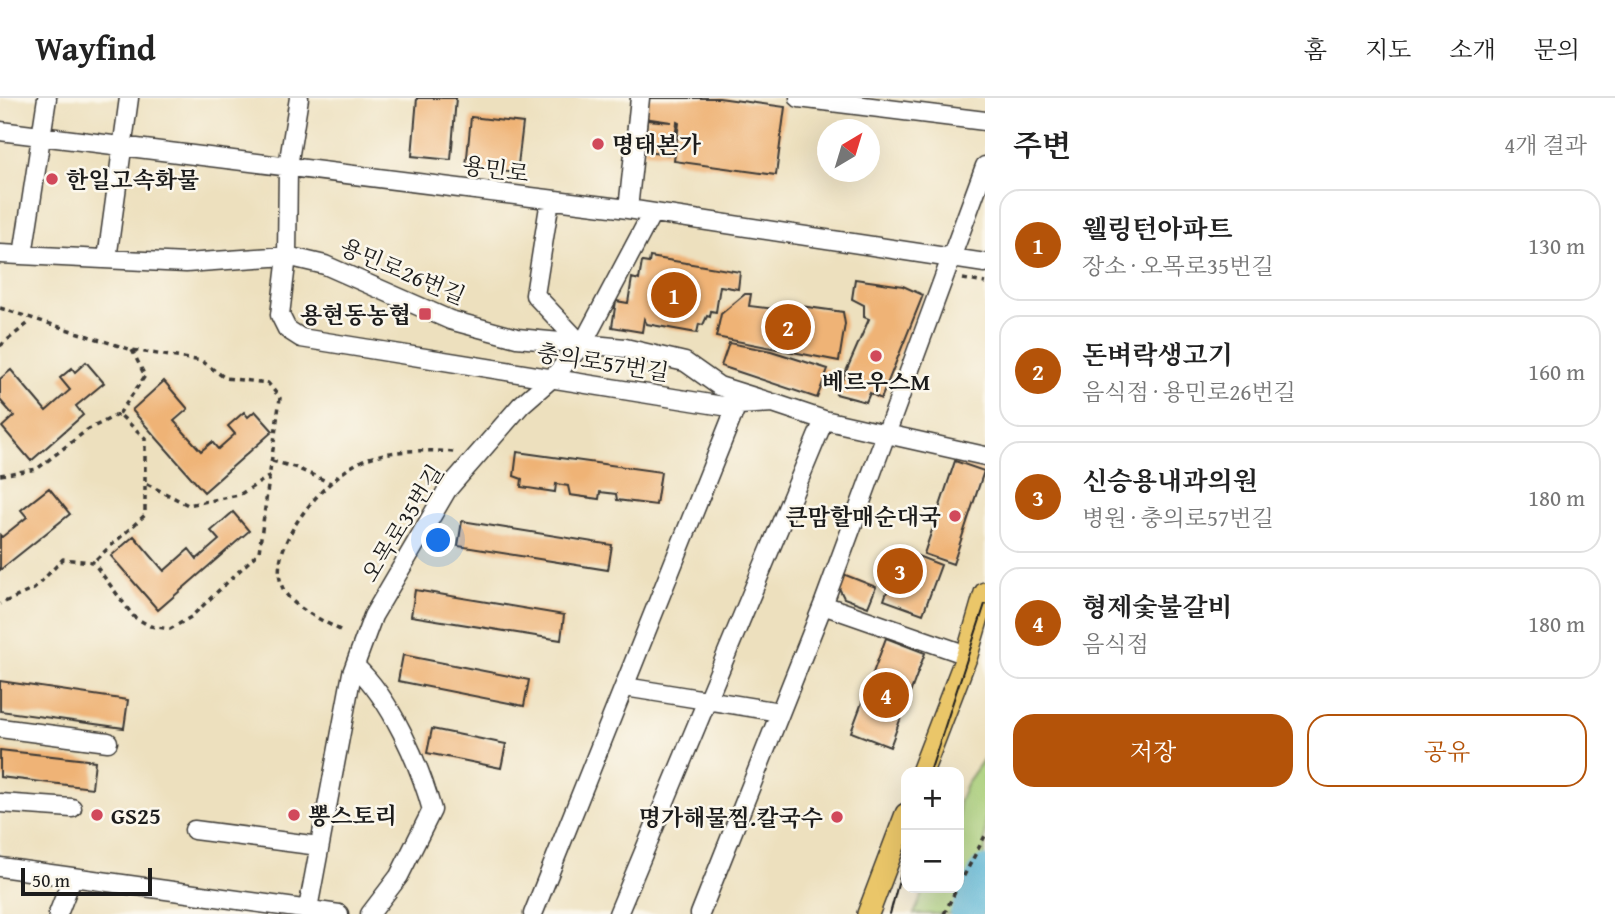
<!DOCTYPE html>
<html lang="ko">
<head>
<meta charset="utf-8">
<style>
	:root { --surface:#fff; --page:#f2f2f2; --text:#222; --muted:#767676; --line:#e0e0e0; --accent:#b45309 }
	body { margin:0; font-family:"Gentium Book Plus","Noto Serif KR",serif; background:var(--page); color:var(--text) }
	.controls { position:absolute; right:21px; bottom:21px; display:grid; overflow:hidden; border-radius:14px; box-shadow:0 7px 28px #0002 }
	.controls button { width:63px; height:63px; display:grid; place-items:center; padding:0; border:0; border-bottom:2px solid var(--line); background:var(--surface); color:var(--text); font:35px sans-serif }
	.compass { position:absolute; left:817px; top:21px; width:63px; height:63px; border-radius:50%; background:var(--surface); box-shadow:0 7px 28px #0002; rotate:38deg }
	.scale { position:absolute; left:21px; bottom:18px; width:131px; box-sizing:border-box; padding-left:7px; border:4px solid #1c1c1c; border-top:0; font-size:19px; line-height:24px; white-space:nowrap; color:#1c1c1c; -webkit-text-stroke:5px #fbf7ec; paint-order:stroke }
	.you { position:absolute; left:439px; top:443px; width:24px; height:24px; margin:-18px; border:5px solid #fff; border-radius:50%; background:#1a73e8; box-shadow:0 0 0 10px #1a73e833 }
	.badge { display:grid; place-items:center; width:46px; height:46px; border-radius:50%; background:var(--accent); color:#fff; font-size:23px; font-weight:700 }
	.pin { position:absolute; translate:-50% -50%; border:4px solid #fff; box-shadow:0 2px 7px #0006 }
	.list { margin:0; padding:0; list-style:none }
	h2 { display:flex; justify-content:space-between; align-items:center; height:91px; margin:0; padding:0 28px; font-size:30px }
	h2 small { font-size:23px; font-weight:400; color:var(--muted) }
	.list li { display:grid; grid-template-columns:46px 1fr auto; gap:21px; align-items:center; box-sizing:border-box; height:112px; margin:0 14px 14px; padding:0 14px; border:2px solid var(--line); border-radius:21px }
	.list b { display:block; font-size:26px; white-space:nowrap }
	.list p { margin:0; font-size:23px; white-space:nowrap; color:var(--muted) }
	.list em { font-size:23px; font-style:normal; color:var(--muted) }
	.actions { display:flex; gap:14px; padding:21px 28px }
	.actions a { flex:1; padding:16px 0; border:2px solid var(--accent); border-radius:21px; text-align:center; font-size:24px; color:var(--accent) }
	.actions .main { background:var(--accent); color:#fff }
	.map { position:relative; flex:none; width:985px; height:816px; overflow:hidden }
	header { display:flex; align-items:center; gap:42px; box-sizing:border-box; height:98px; padding:0 35px; background:var(--surface); border-bottom:2px solid var(--line) }
	header strong { font-size:33px }
	nav { display:flex; gap:38px; margin-inline-start:auto; font-size:24px }
	main { display:flex }
	aside { flex:1; background:var(--surface) }
	.map>svg:first-child { display:block }
	.green { fill:#aad07a; stroke:#63764b; stroke-width:2 }
	.lines { fill:none; stroke-linecap:round; stroke-linejoin:round }
	.river { stroke:#59b6d7; stroke-width:32 }
	.building { fill:#efb376 }
	.minor-casing { stroke:#3b3934; stroke-width:21 }
	.major-casing { stroke:#3b3934; stroke-width:24 }
	.path { stroke:#3b3934; stroke-width:3.5; stroke-dasharray:5 5; stroke-linecap:butt }
	.minor { stroke:#fff; stroke-width:18 }
	.major { stroke:#eac669; stroke-width:21 }
	.tram { stroke:#1c1c1c; stroke-width:2 }
	.poi-dot { fill:#d1495b; stroke:#fbf7ec; stroke-width:2.5 }
	.labels { text-anchor:middle; dominant-baseline:central; stroke-width:5; stroke-linejoin:round; paint-order:stroke }
	.poi-label { font-size:23px; font-weight:bold; fill:#1c1c1c; stroke:#fbf7ec; text-anchor:start }
	.street-label { font-size:23px; fill:#1c1c1c; stroke:#fbf7ec }
</style>
</head>
<body>
<header>
<strong>Wayfind</strong>
<nav><a>홈</a><a>지도</a><a>소개</a><a>문의</a></nav>
</header>
<main>
<div class="map">
<svg width="985" height="816" viewBox="0 0 985 816">
	<rect width="100%" height="100%" fill="#fbf7ec"/>
	<filter id="ink" filterUnits="userSpaceOnUse"><feTurbulence type="fractalNoise" baseFrequency=".0143" numOctaves="2"/><feDisplacementMap in="SourceGraphic" scale="14" xChannelSelector="R" yChannelSelector="G"/><feConvolveMatrix kernelMatrix="1 2 1 2 8 2 1 2 1" color-interpolation-filters="sRGB"/></filter>
	<filter id="wash" filterUnits="userSpaceOnUse"><feTurbulence type="fractalNoise" baseFrequency=".00686" numOctaves="4" result="noise"/><feDisplacementMap in="SourceGraphic" scale="28" xChannelSelector="R" yChannelSelector="G"/><feGaussianBlur stdDeviation="1.57" result="paint"/><feColorMatrix in="noise" values="0 0 0 0 0 0 0 0 0 0 0 0 0 0 0 0 0 1.4 0 .05"/><feComposite in="paint" operator="in"/></filter>
	<g filter="url(#wash)">
		<rect width="100%" height="100%" fill="#ede0be"/>
		<path class="green" d="M985,659V816H914L925,790H959V704L966,686Z"/>
		<g class="lines">
			<path class="river" d="M966,816L985,774"/>
		</g>
		<g id="blocks">
			<path class="building" d="M417,0H456L451,62L412,58Z
				M647,0H719L785,9L776,77L674,63L679,25L677,24L673,57L644,54L647,22L671,24L644,20Z
				M471,19L523,25L517,75L466,69Z
				M650,159L740,174L738,191L720,188L716,214L711,213L710,219L707,218L703,227L699,226L697,235L647,226L644,221L642,234L612,229L616,203L628,205L632,180L639,182L642,164L649,165Z
				M855,181L903,188L923,197L881,301L870,295L866,304L836,296L869,221L864,219V207L852,201Z
				M745,196H751L749,208L800,214V208L843,214L845,226L839,263L716,239L721,216Z
				M729,245L771,253L828,271L817,300L721,268Z
				M86,264L104,285L76,308L83,317L31,363L2,329L14,318L0,302V281L11,272L46,313L70,292L60,280L72,270L75,274Z
				M164,283L188,311L174,323L201,353L212,344L218,351L235,336L228,328L244,314L248,319L255,313L273,333L204,394L132,312Z
				M517,354L661,374L656,407L617,402L616,396L600,394L599,401L570,397L568,388L556,386L555,394L521,389L522,381L514,378Z
				M955,363L984,373L953,466L924,456Z
				M49,390L70,416L0,472V437L2,439L27,419L21,412Z
				M233,414L249,433L158,512L111,458L134,438L164,473L189,451L197,461L219,442L211,433Z
				M462,423L612,447L608,472L458,448Z
				M902,452L941,467L923,516L884,502Z
				M843,476L876,489L868,509L844,500L838,488Z
				M415,492L564,517L561,542L411,518Z
				M886,540L925,555L890,649L851,634Z
				M403,557L529,582L524,608L398,583Z
				M0,583L128,602L124,630L0,613Z
				M432,631L506,646L501,670L427,655Z
				M0,652L95,663L92,690L0,679Z"/>
		</g>
	</g>
	<g filter="url(#ink)">
		<use href="#blocks" fill-opacity="0" stroke="#3b3934" stroke-width="2"/>
		<g class="lines">
			<defs>
				<path id="minor" d="M299,0L288,68L287,158L280,217L287,231L301,240L723,308L773,305L824,322L985,358
					M799,0L985,23
					M0,33L628,111L985,165
					M550,102L535,197L582,247
					M628,111L640,0
					M0,156L186,165L287,158L325,167L450,222L517,240L625,250L685,264L719,288L770,304
					M23,157L47,0
					M107,161L129,0
					M823,507L967,557
					M355,568C391,601 419,665 432,712L399,778L370,816
					M625,589L780,614
					M0,630L108,644
					M0,705L72,710
					M194,732L319,748
					M0,769L339,816
					M58,816L72,780
					M307,816L352,575L373,518L447,392L521,307L552,280L582,247L652,115
					M533,816L740,299
					M618,816L824,322
					M700,816L823,507L985,68"/>
				<path id="major" d="M922,674L967,557L985,495
					M868,816L906,716"/>
			</defs>
			<use href="#minor" class="minor-casing"/>
			<use href="#major" class="major-casing"/>
			<path class="path" d="M963,181L985,185
				M0,210L132,252L202,263L225,280L268,285L280,300L259,454L191,519L170,531L150,528L134,519L93,464L63,461L34,491L0,506
				M0,248L31,223
				M119,316L145,278L132,252
				M272,363L294,369L331,385
				M0,377L37,371L87,332L119,316L145,340V417L93,464
				M147,386L188,407L239,397L270,378
				M340,532C324,523 298,512 287,497C255,456 330,372 369,360C398,351 425,352 454,354
				M959,787L985,738
				M944,816L957,790"/>
			<use href="#minor" class="minor"/>
			<use href="#major" class="major"/>
			<path class="tram" d="M930,674L985,506
				M890,816L906,756"/>
		</g>
	</g>
	<g class="poi-dot">
		<circle cx="598" cy="46" r="7"/>
		<circle cx="52" cy="81" r="7"/>
		<rect x="418" y="209" width="14" height="14" rx="3.5"/>
		<circle cx="876" cy="258" r="7"/>
		<circle cx="955" cy="418" r="7"/>
		<circle cx="97" cy="717" r="7"/>
		<circle cx="294" cy="717" r="7"/>
		<circle cx="837" cy="719" r="7"/>
	</g>
	<g class="labels">
		<g class="poi-label">
			<text x="612" y="46">명태본가</text>
			<text x="66" y="81">한일고속화물</text>
			<text x="411" y="216" text-anchor="end">용현동농협</text>
			<text x="876" y="283" text-anchor="middle">베르우스M</text>
			<text x="941" y="418" text-anchor="end">큰맘할매순대국</text>
			<text x="111" y="717">GS25</text>
			<text x="308" y="717">뽕스토리</text>
			<text x="823" y="719" text-anchor="end">명가해물찜.칼국수</text>
		</g>
		<g class="street-label">
			<text transform="translate(496 71) rotate(8)">용민로</text>
			<text transform="translate(403 173) rotate(23)">용민로26번길</text>
			<text transform="translate(603 264) rotate(9)">충의로57번길</text>
			<text transform="translate(402 425) rotate(-58)">오목로35번길</text>
		</g>
	</g>
</svg>
<div class="controls">
<button>+</button>
<button>−</button>
</div>
<svg class="compass" viewBox="-18 -18 36 36"><path d="M0-13l5 13h-10z" fill="#e53935"/><path d="M0 13l5-13h-10z" fill="#767676"/></svg>
<div class="scale">50 m</div>
<div class="you"></div>
<div class="pin badge" style="left:674px;top:197px">1</div>
<div class="pin badge" style="left:788px;top:229px">2</div>
<div class="pin badge" style="left:900px;top:473px">3</div>
<div class="pin badge" style="left:886px;top:597px">4</div>
</div>
<aside>
<h2>주변<small>4개 결과</small></h2>
<ul class="list">
<li><span class="badge">1</span><div><b>웰링턴아파트</b><p>장소 · 오목로35번길</p></div><em>130 m</em></li>
<li><span class="badge">2</span><div><b>돈벼락생고기</b><p>음식점 · 용민로26번길</p></div><em>160 m</em></li>
<li><span class="badge">3</span><div><b>신승용내과의원</b><p>병원 · 충의로57번길</p></div><em>180 m</em></li>
<li><span class="badge">4</span><div><b>형제숯불갈비</b><p>음식점</p></div><em>180 m</em></li>
</ul>
<div class="actions"><a class="main">저장</a><a>공유</a></div>
</aside>
</main>
</body>
</html>
